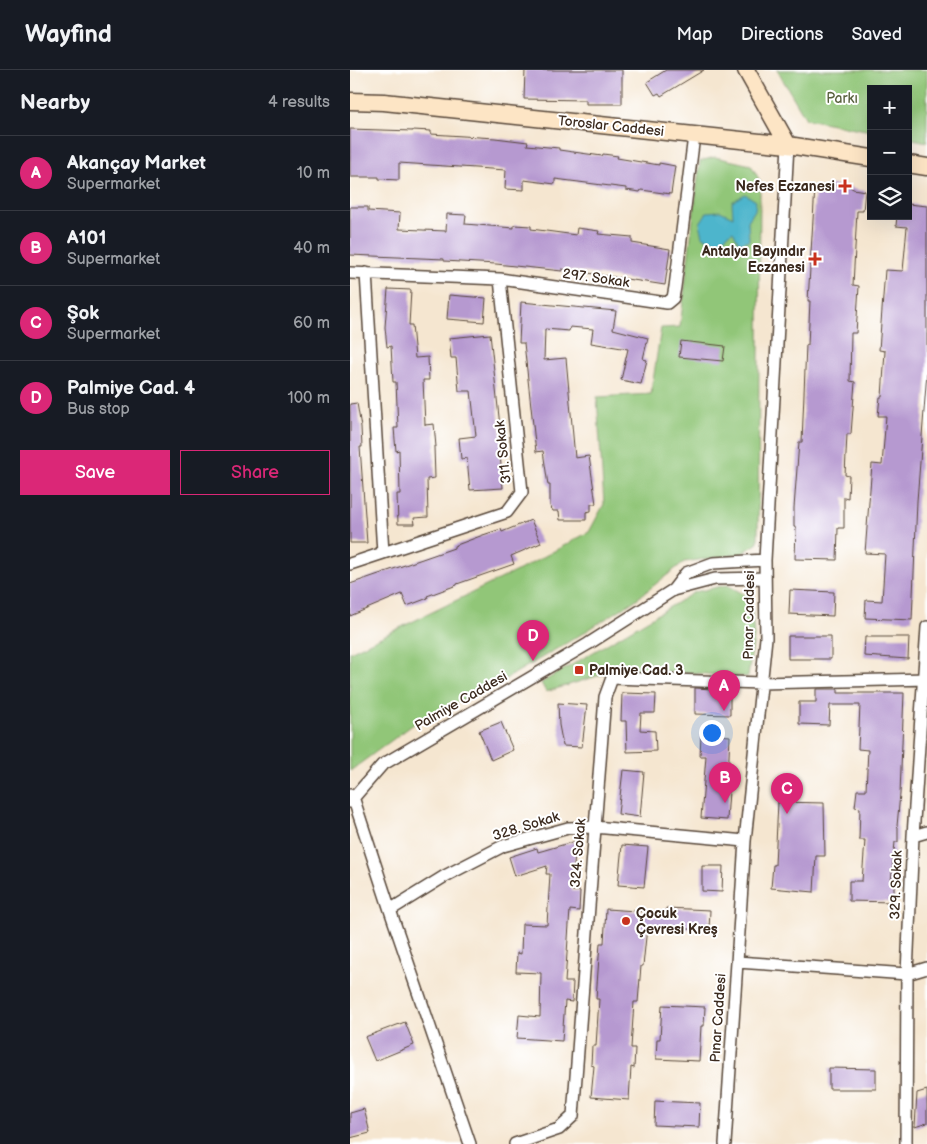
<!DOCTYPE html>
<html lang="en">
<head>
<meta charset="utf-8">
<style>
	:root { --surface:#171b24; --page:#242831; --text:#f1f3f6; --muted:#9ea1a6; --line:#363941; --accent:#db2777 }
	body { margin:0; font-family:"Balsamiq Sans",sans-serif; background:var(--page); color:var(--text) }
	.controls { position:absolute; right:15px; top:15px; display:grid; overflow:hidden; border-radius:0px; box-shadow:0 5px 20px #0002 }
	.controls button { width:45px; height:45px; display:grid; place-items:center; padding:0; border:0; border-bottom:1px solid var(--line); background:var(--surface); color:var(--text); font:25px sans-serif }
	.you { position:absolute; left:361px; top:662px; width:18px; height:18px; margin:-12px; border:4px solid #fff; border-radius:50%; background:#1a73e8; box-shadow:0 0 0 8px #1a73e833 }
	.badge { display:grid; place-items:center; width:32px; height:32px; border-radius:50%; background:var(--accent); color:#fff; font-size:16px; font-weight:700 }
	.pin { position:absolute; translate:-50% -41px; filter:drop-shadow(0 1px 2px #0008) }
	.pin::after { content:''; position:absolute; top:26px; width:18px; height:15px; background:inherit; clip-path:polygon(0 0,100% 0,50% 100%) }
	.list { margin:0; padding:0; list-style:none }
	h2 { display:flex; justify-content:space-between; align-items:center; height:65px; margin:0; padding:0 20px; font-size:21px }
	h2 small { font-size:16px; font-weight:400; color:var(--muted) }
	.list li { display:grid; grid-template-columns:32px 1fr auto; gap:15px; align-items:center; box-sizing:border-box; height:75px; padding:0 20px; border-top:1px solid var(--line) }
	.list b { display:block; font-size:19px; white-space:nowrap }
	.list p { margin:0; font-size:16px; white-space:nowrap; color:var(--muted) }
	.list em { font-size:16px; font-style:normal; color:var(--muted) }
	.actions { display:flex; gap:10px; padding:15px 20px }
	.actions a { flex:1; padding:11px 0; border:1px solid var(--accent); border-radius:0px; text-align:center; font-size:18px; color:var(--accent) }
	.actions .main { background:var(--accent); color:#fff }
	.icon { flex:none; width:28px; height:28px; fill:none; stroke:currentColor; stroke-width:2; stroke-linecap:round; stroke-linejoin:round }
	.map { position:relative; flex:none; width:577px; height:1074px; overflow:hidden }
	header { display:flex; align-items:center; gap:30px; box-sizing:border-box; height:70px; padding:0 25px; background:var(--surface); border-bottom:1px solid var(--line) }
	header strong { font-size:24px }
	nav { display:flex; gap:28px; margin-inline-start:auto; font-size:18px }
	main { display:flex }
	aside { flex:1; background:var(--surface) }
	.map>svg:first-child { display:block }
	.green { fill:#91c678; stroke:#66784b }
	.water { fill:#4eb5cc; stroke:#447075 }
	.building { fill:#b699d0 }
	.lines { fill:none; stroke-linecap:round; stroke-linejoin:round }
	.minor-casing { stroke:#574639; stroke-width:14 }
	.secondary-casing { stroke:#574639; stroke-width:19 }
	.minor { stroke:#fff; stroke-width:11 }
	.secondary { stroke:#fde5c5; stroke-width:16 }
	.poi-dot { fill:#c8321e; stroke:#fff; stroke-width:2 }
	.labels { text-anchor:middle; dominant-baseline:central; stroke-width:4; stroke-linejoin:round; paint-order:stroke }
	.park-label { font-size:14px; fill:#59613e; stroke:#fff }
	.street-label { font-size:14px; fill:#3b2a1e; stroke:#fff }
	.poi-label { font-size:14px; font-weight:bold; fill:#3b2a1e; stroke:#fff; text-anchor:end }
</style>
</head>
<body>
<header>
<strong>Wayfind</strong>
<nav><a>Map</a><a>Directions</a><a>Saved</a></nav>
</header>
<main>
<aside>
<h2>Nearby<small>4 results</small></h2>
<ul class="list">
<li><span class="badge">A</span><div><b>Akançay Market</b><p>Supermarket</p></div><em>10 m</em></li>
<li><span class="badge">B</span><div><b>A101</b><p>Supermarket</p></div><em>40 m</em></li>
<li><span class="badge">C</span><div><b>Şok</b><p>Supermarket</p></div><em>60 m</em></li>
<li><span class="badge">D</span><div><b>Palmiye Cad. 4</b><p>Bus stop</p></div><em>100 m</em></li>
</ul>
<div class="actions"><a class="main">Save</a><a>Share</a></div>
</aside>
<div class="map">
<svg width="577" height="1074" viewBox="0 0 577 1074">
	<rect width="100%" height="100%" fill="#fff"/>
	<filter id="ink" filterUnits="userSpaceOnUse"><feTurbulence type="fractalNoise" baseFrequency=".02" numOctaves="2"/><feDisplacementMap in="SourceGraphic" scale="10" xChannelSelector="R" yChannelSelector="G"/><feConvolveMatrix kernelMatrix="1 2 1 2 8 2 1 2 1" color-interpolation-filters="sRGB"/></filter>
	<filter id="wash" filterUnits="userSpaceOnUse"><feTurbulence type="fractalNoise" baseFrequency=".0096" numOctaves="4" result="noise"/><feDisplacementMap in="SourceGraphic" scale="20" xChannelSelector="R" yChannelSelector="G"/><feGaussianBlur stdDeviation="1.12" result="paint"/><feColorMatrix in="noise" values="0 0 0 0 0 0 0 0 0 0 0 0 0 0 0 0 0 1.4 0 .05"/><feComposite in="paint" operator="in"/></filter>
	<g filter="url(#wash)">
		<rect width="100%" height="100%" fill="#f5e6d0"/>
		<path class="green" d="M427,0H577V72L558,68V19H521V61L456,49Z
			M365,87L401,95L410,111L408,473L391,484L334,492L284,531L230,565L152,611L68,651L0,701V582L173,498L239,462L254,434L247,327L301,324L311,258L330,257L350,91Z
			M377,515L401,528L404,567L398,607L273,598L196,622L191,613L345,522Z"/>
		<path class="water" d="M395,124L406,131L405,140L398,151L399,170L389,173L383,161L368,172L353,167L350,153L357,142L370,141L383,147L382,132Z"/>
		<g id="blocks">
			<path class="building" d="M175,0H272V34H236V30L174,29Z
				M316,0H354L311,26L309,23L305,25L297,12Z
				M0,59L63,61V60L81,61V64L145,68L178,72L177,75L209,78V80L252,86L253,84L268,86L267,88L309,95V93L325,96L321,124L291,120L290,122L276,120V118L205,109V114L174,110V120L155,119L156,100L49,93V110L29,109V107H0Z
				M479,115L499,116L503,119L515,121L513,141H507L503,215L509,216L506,263H501L500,311L505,312L501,364H497L495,405L499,406L498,428L494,427V458H488L487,490L445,489L446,457H444V438L449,372H452L456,275H458L460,231H458L465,117H474Z
				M558,134L577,136V302L567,431L562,550L515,548L516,530L532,531L535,484L515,483L522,394L532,395L536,346H528L530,327H532L535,281L529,280L535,200L553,201L557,157L546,156L547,146H558Z
				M0,137H18V141L50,143L49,159L96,161L97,144L116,145L115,154L164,158V155L181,156V159L226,165L227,158L249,161L248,164L282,167V173L320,179L315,215L212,199V201L146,194L94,191V189L0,185Z
				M38,219L61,220L59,255H62L65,288L78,287L79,310H73L75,355L84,354L86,377H84L85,408L77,409L78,447L64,448L65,454H48L47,424H50L49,380L46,381L44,358H48L46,312H43L41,276L37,277L35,257Z
				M99,225L136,228L134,252L97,249Z
				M171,232L266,241L263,259L298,268L293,289L297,290L291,314L271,310L278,279L241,273L243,259L220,257L219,261L195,259L194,290L216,288L225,388L239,386L246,434H241V441L236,442V450H210L209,441H203L200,436V415H198L193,381L186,382L174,273H169Z
				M140,264L153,384H150L153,418L120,420L117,388L111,389L109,368L126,366L121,321H109L106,288H101L99,268Z
				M331,271L375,276L373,291L329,287Z
				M7,333L11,357L12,377H10L17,473H0V334Z
				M181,450L191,473L161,486L164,494L107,514V515L77,526L78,528L57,536L52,524L0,546V514L104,478V476L133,465L151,459L152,462Z
				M440,520L484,522L483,546L439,544Z
				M438,566H481V589H438Z
				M515,567H559L558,589L514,586Z
				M345,618L380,620V645L345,644Z
				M466,619H488V623H554L550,724L547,756L548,757V772H545L541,812H544V832L499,831V811H512L515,770H509L510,738L505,737L507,720H516L518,680L508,679L510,635H480L479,655L449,654V632H466Z
				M272,623L306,624L305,643H291L290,660L305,661L306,681L277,682L276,651H271Z
				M208,633L237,635L232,677L213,676L209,655Z
				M151,652L163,680L141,690L129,661Z
				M351,664L380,666L378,707H380L377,750L351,748L356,686H350Z
				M273,700L294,702L290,747L268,744Z
				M428,732L474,733L475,786H466L464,822L421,818L423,795H425Z
				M226,771L222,821H230L229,841L220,840L215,912H223L222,932L215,931L212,971L167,968L169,945L190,947L191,903L166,902L167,883L171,884L172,854L197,855L200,804H196L197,796L165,806L159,787L187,778L188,782Z
				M272,775L298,777L294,817L268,815Z
				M352,796H373L372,822L352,821Z
				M316,838L360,840L359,860L297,857L293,896H291L288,932H284L281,978H285L284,998L281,997L279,1030L241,1027L244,996L241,995L242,976H246L249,929H246L250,873H254L256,839L316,843Z
				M312,935L355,937L354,956H351L349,991L306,989L307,969H310Z
				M55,952L64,975L25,991L15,967Z
				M479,998L526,999V1019H479Z
				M577,1020V1053L565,1057L567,1023Z
				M305,1031L350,1033L349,1057L304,1055Z
				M14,1039L20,1063L0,1068V1043Z"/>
		</g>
	</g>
	<g filter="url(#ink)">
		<use href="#blocks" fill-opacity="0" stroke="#574639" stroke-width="1"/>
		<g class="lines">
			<defs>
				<path id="minor" d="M0,203L150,209L317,233L323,228L325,217L344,66
					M16,203L33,483
					M0,494L157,442L172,422L150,209
					M323,520L336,503L363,493L415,490
					M0,725L3,727L40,840L120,1074
					M0,732L32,695L238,574L323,520L365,509L415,508
					M563,766L577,762
					M40,840L95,806L153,776L218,758L245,757L395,771
					M387,892L557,904L577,898
					M165,1074L209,1059L223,1046L255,627L262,608L411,613L577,609
					M375,1074L395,771L416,568L415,490L438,75
					M556,1074L557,904L563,766L577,557"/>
				<path id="secondary" d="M396,0L438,75
					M0,31L34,32L438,75L521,88
					M558,94L577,97"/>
			</defs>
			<use href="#minor" class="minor-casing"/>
			<use href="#secondary" class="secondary-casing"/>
			<use href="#minor" class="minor"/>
			<use href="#secondary" class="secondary"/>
		</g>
	</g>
	<g class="poi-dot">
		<path d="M492.5 108.5h5v5h5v5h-5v5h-5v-5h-5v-5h5z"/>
		<path d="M462.5 181.5h5v5h5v5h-5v5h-5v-5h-5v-5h5z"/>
		<rect x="224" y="595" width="10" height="10" rx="2.5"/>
		<circle cx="276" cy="851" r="5"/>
	</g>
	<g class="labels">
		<g class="park-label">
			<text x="492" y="28">Parkı</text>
		</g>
		<g class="street-label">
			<text transform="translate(261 56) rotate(6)">Toroslar Caddesi</text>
			<text transform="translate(246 208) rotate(8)">297. Sokak</text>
			<text transform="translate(153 382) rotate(-96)">311. Sokak</text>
			<text transform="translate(399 545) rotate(-89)">Pınar Caddesi</text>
			<text transform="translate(111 631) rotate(-30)">Palmiye Caddesi</text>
			<text transform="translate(176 756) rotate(-17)">328. Sokak</text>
			<text transform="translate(228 783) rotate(-85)">324. Sokak</text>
			<text transform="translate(546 815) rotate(-88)">329. Sokak</text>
			<text transform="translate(368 948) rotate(-86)">Pınar Caddesi</text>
		</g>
		<g class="poi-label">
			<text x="485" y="116">Nefes Eczanesi</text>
			<text x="455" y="181">Antalya Bayındır<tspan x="455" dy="16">Eczanesi</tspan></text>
			<text x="239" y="600" text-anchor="start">Palmiye Cad. 3</text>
			<text x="286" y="843" text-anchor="start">Çocuk<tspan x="286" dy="16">Çevresi Kreş</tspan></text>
		</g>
	</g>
</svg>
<div class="controls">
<button>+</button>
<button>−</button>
<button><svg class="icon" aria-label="layers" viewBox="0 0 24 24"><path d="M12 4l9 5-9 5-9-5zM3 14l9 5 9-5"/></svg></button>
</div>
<div class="you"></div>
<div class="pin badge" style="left:374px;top:641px">A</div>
<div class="pin badge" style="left:375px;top:733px">B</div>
<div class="pin badge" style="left:437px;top:744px">C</div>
<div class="pin badge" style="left:183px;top:591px">D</div>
</div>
</main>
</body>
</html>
